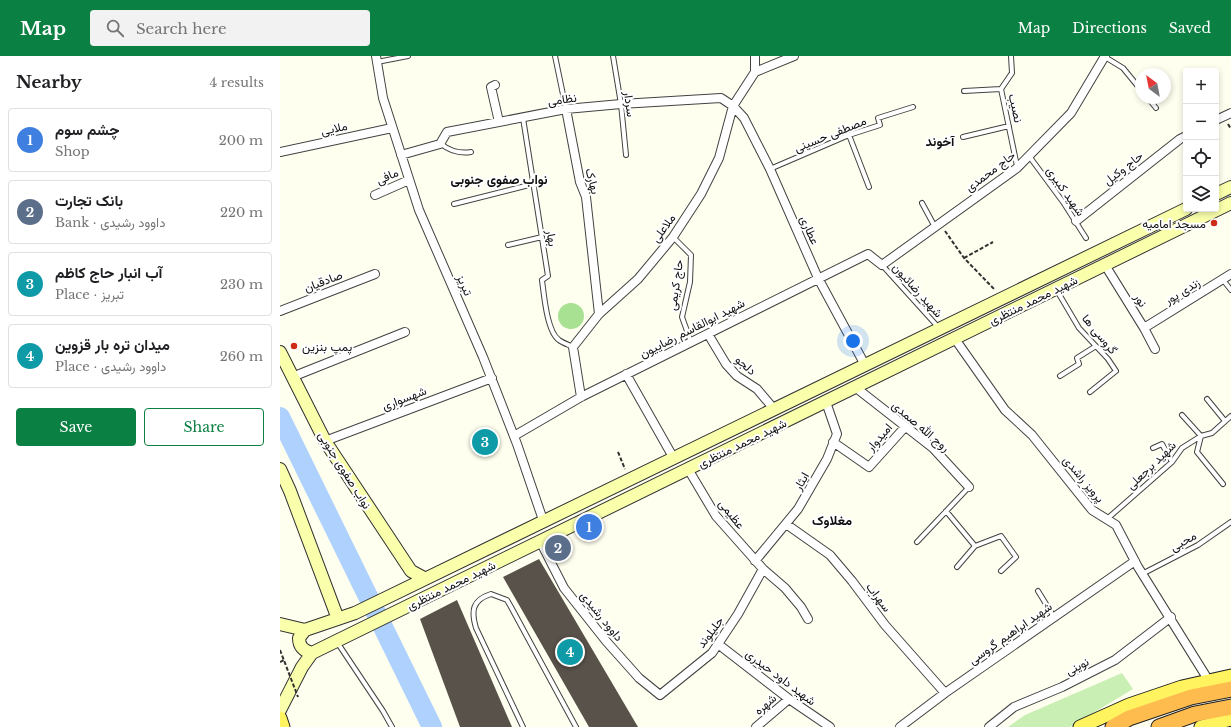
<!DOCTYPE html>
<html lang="en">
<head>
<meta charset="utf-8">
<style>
	:root { --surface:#fff; --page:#f2f2f2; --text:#202124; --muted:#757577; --line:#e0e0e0; --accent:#0b8043 }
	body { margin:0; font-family:"Libre Baskerville",Vazirmatn,serif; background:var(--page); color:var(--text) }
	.controls { position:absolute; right:12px; top:12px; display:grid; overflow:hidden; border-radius:4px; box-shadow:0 2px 6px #0003 }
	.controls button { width:36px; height:36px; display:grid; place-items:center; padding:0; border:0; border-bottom:1px solid var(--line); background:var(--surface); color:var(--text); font:20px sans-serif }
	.compass { position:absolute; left:855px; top:12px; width:36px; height:36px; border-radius:50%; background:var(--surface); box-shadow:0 2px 6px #0003; rotate:328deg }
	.you { position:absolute; left:573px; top:285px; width:14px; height:14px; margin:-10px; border:3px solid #fff; border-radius:50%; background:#1a73e8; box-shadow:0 0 0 6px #1a73e833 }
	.badge { display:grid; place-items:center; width:26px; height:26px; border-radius:50%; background:var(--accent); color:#fff; font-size:13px; font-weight:700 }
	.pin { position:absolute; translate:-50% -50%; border:2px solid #fff; box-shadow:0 1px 4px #0006 }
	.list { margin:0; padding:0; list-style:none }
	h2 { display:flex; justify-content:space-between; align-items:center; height:52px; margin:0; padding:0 16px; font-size:17px }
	h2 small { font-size:13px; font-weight:400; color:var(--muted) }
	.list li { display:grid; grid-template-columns:26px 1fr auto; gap:12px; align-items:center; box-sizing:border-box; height:64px; margin:0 8px 8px; padding:0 8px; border:1px solid var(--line); border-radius:4px }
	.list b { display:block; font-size:15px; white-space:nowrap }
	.list p { margin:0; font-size:13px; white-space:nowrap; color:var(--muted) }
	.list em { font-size:13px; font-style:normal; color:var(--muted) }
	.actions { display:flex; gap:8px; padding:12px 16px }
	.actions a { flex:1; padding:9px 0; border:1px solid var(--accent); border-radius:4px; text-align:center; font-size:14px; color:var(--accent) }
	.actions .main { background:var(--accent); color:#fff }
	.icon { flex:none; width:22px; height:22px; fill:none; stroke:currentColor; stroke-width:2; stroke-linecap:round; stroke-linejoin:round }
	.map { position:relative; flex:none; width:951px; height:671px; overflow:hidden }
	header { display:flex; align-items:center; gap:24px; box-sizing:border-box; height:56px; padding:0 20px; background:var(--accent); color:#fff }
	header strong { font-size:19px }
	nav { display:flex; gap:22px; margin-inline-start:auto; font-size:14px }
	.search { width:280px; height:36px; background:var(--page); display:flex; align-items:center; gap:10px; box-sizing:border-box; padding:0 14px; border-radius:4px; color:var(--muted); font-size:15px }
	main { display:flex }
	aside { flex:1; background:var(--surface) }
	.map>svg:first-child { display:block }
	.green { fill:#c9efb4 }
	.forest { fill:#a8e192 }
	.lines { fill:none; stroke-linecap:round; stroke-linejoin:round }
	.river { stroke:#aed2fd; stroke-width:20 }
	.building { fill:#59524a }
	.lane-casing { stroke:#424242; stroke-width:6 }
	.street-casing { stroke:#424242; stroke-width:10 }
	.secondary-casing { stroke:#313131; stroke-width:14 }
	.primary-casing { stroke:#202020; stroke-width:15 }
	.highway-casing { stroke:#202020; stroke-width:17 }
	.path { stroke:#313131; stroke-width:2; stroke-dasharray:4 2; stroke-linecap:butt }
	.lane { stroke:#fff; stroke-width:4 }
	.street { stroke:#fff; stroke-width:8 }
	.secondary { stroke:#faffab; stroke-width:12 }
	.primary { stroke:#fff360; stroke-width:13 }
	.highway { stroke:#ffbc4e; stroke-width:15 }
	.path-bridge { stroke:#313131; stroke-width:2; stroke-dasharray:4 2; stroke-linecap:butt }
	.poi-dot { fill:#cf2c16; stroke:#fff; stroke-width:1.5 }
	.labels { text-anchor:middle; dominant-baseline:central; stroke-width:4; stroke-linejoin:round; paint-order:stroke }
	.street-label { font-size:12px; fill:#0f0f0f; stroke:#fff }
	.poi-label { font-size:12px; fill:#0f0f0f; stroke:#fff; text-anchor:end }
	.neighbourhood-label { font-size:13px; font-weight:bold; fill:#0f0f0f; stroke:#fff }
</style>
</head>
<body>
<header>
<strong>Map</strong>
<div class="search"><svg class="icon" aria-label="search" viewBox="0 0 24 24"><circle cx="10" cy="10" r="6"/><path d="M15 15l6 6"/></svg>Search here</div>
<nav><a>Map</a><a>Directions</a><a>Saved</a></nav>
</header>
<main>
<aside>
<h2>Nearby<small>4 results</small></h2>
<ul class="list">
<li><span class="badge" style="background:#3f7fe0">1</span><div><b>چشم سوم</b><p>Shop</p></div><em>200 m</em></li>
<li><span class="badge" style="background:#5c6f8a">2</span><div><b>بانک تجارت</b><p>Bank · داوود رشیدی</p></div><em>220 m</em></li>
<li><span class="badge" style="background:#0f9aa8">3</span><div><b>آب انبار حاج کاظم</b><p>Place · تبریز</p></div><em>230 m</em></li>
<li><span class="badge" style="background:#0f9aa8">4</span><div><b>میدان تره بار قزوین</b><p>Place · داوود رشیدی</p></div><em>260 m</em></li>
</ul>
<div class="actions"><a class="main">Save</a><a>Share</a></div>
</aside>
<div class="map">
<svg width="951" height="671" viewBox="0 0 951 671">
	<rect width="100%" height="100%" fill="#fffff0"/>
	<path class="green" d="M842,617L853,633L790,671H728L745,659Z"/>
	<path class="forest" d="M278 260a13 13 0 1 1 26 0a13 13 0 1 1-26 0Z"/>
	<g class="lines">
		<path class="river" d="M0,361L152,671"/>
	</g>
	<path class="building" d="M259,503L358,671H309L223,521Z
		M177,544L232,671H180L140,563Z"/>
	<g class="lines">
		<defs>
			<path id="lane" d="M275,0L286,53
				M333,0L341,48L346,99
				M731,0L732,17L721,33L737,110
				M825,1L843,12L861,34
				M97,6L128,0
				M684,35L721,33
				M868,42L876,52
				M243,62L268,220L262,224C264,239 267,276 279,284C283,287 289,289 293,291
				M569,79L589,131
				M683,81L729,70
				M161,88C170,95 179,98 191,96
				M749,100L783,146L806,182
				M490,113L569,79L600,69L598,62L633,51
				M642,147L655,171
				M174,148L253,128
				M393,181L411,199L410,226L402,261L411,286
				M228,189L262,181
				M602,209L659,272
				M943,224L951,234
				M776,233L799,272L828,303L836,315L810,336
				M780,320L799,308L797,302L816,290
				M927,343L945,365
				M902,359L921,380L917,396L943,428
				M873,392L882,388L892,406
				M666,455L695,490L677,511
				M827,463L892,406L902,392L921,380L932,377L951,360
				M637,486L689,431
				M695,490L721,480L736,501L721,515
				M862,518L918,489L951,466
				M758,535L774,561
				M57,586L103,655L112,671
				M243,671L196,572C191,555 192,544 211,538L227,544L231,551L296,671"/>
			<path id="street" d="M96,0L103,42L139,154L203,301L237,388L263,464
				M475,16L514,0
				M215,29L211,31L219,66
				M286,53L300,126L306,141L319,258
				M936,64L951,57
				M0,96L112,72
				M121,99L160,88L167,76L286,53L341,48L441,42L453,50L464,62L490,113L538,222L585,309
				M95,139L129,124
				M796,165L900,83L906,80
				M825,209L864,272L875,293
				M0,255L95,218
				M864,272L951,218
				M428,278L446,308L457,320L477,333L494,353
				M675,283L725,354L752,379L812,454L836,469L858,511L929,625
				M346,318L393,401
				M12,321L125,276
				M575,331L653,392L689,431
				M301,341L293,291L319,258L358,223L393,181L421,138L439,102L453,50L475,16V0
				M234,380L301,341L588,198L602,209L737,112L791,57L825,0
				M45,385L212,322
				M553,386L589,411L625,371
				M408,413L436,460L483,513L505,532L521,551L528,563
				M506,468L550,499L572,525L605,569L665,637
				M260,485L284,532L326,585L359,622L380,639L432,597L458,558L483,513
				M475,505L518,453L547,403L557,378L546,346
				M438,588L509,643L550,671
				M476,671L509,643
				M620,671L665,637L855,505
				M709,671L734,651L782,631L835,604L891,561"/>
			<path id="secondary" d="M936,138L951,131
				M0,296L45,385L131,515L144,522
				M0,413L10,435L58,563
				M0,568L25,574L75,557L906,153
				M25,574L19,582C19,591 24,595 32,597
				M0,654L22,611L32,597L951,147"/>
			<path id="primary" d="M0,662L3,671
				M800,671L849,649L902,631L951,620
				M921,671L951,663"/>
			<path id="highway" d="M833,671L849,662L911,641L951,633
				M879,671L915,658L951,651"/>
		</defs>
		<use href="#lane" class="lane-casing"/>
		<use href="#street" class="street-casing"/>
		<use href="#secondary" class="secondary-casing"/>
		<use href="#primary" class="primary-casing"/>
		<use href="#highway" class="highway-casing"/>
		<path class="path" d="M948,68L951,73
			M665,175L684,202L715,234
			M684,202L713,186
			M338,396L345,413
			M0,606L4,604"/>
		<use href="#lane" class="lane"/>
		<use href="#street" class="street"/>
		<use href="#secondary" class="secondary"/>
		<use href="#primary" class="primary"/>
		<use href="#highway" class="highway"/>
		<path class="path-bridge" d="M0,594L18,641"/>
	</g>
	<g class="poi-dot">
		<circle cx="934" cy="167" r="4"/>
		<circle cx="14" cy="290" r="4"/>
	</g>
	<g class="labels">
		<g class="street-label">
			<text transform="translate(282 43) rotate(-8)">نظامی</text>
			<text transform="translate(350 48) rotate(83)">سردار</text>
			<text transform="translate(736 52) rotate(78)">نصیب</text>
			<text transform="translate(54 72) rotate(-12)">ملایی</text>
			<text transform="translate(550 78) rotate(-22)">مصطفی حسینی</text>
			<text transform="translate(843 112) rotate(-38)">حاج وکیل</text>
			<text transform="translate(710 115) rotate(-37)">حاج محمدی</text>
			<text transform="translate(107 120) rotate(-24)">مافی</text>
			<text transform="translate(313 125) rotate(75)">بهارک</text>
			<text transform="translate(786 135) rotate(55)">شهید کبیری</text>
			<text transform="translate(383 172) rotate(-54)">ملاعلی</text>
			<text transform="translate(530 174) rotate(66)">عطاری</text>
			<text transform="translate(272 182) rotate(81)">بهار</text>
			<text transform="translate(43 225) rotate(-21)">صادقیان</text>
			<text transform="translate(185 229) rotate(66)">تبریز</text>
			<text transform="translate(395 229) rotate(-82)">حاج کریمی</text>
			<text transform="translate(638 234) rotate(48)">شهید رضائیون</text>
			<text transform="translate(902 235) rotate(-31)">زندی پور</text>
			<text transform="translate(753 244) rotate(-26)">شهید محمد منتظری</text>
			<text transform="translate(861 244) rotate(59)">نور</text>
			<text transform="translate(412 272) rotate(-27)">شهید ابوالقاسم رضاییون</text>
			<text transform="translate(820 278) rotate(50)">گروسی ها</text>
			<text transform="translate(466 309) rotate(42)">دلجو</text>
			<text transform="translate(124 342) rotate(-21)">شهسواری</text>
			<text transform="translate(641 370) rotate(40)">روح الله صمدی</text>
			<text transform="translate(599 381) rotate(-49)">امیدوار</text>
			<text transform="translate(462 387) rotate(-26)">شهید محمد منتظری</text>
			<text transform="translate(871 409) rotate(-44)">شهید برجعلی</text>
			<text transform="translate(65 414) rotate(58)">نواب صفوی جنوبی</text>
			<text transform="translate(804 423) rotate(50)">پرویز راشدی</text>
			<text transform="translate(521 425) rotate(-60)">ایثار</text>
			<text transform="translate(452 458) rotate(52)">عظیمی</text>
			<text transform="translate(903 485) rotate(-29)">محبی</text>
			<text transform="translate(171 529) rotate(-26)">شهید محمد منتظری</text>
			<text transform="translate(599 541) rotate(53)">سهراب</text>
			<text transform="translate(322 560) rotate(51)">داوود رشیدی</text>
			<text transform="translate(430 576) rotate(-53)">جلیلوند</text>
			<text transform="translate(730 577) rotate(-35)">شهید ابراهیم گروسی</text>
			<text transform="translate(797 610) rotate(-27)">نوینی</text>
			<text transform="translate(501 621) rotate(37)">شهید داود حیدری</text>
			<text transform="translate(485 648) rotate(-40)">شهره</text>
		</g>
		<g class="poi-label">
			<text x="926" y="167">مسجد امامیه</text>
			<text x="22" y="290" text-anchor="start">پمپ بنزین</text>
		</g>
		<g class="neighbourhood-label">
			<text x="660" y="85">آخوند</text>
			<text x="219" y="123">نواب صفوی جنوبی</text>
			<text x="552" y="464">مغلاوک</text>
		</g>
	</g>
</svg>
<div class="controls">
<button>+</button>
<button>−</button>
<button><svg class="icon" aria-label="locate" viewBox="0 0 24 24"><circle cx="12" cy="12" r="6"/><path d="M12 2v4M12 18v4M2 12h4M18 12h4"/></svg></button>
<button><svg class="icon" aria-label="layers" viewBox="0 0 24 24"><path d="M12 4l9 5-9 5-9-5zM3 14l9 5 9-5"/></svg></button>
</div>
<svg class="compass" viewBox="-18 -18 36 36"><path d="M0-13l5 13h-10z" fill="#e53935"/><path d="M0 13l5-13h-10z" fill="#757577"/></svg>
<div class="you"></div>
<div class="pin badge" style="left:309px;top:471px;background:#3f7fe0">1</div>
<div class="pin badge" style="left:278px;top:492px;background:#5c6f8a">2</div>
<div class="pin badge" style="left:205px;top:386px;background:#0f9aa8">3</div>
<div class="pin badge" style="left:290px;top:596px;background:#0f9aa8">4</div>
</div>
</main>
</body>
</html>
